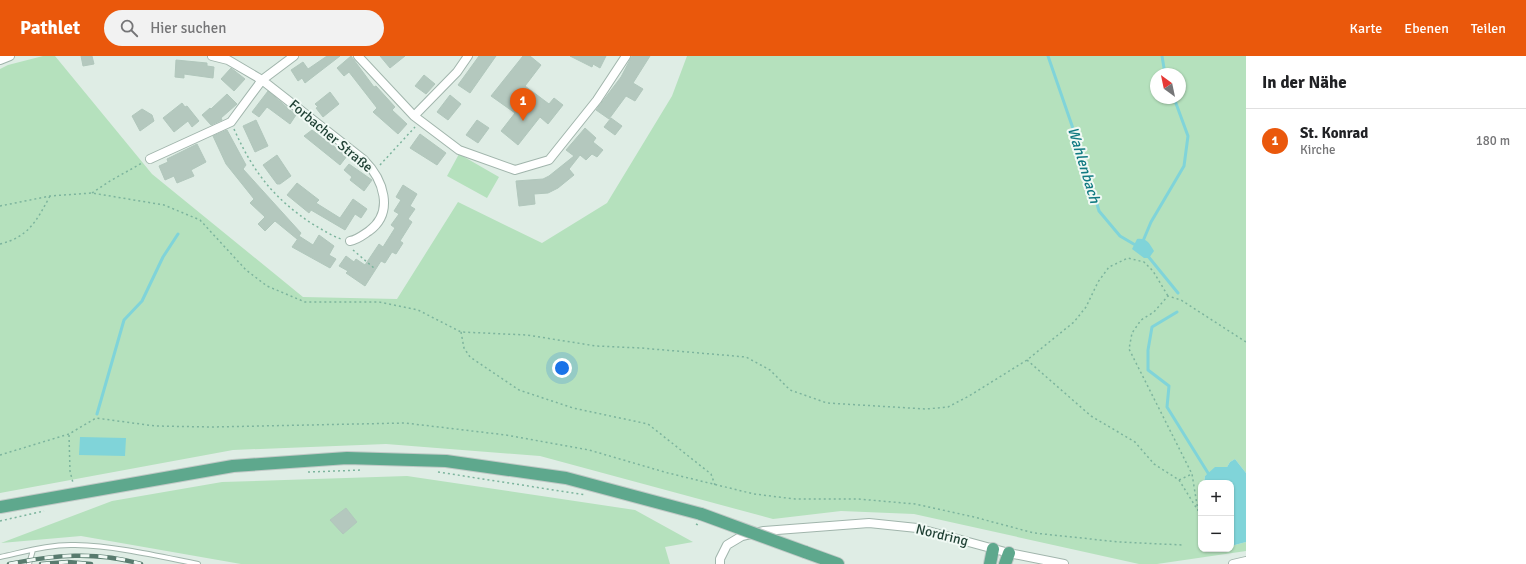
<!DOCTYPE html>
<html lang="de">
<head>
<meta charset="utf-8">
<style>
	:root { --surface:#fff; --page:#f2f2f2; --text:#202124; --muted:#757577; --line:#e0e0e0; --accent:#ea580c }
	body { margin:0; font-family:Signika,sans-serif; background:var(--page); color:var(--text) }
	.controls { position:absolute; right:12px; bottom:12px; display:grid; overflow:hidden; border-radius:8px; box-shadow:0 1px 3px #0004 }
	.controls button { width:36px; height:36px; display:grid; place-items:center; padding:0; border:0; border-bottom:1px solid var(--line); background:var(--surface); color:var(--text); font:20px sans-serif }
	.compass { position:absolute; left:1150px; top:12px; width:36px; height:36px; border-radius:50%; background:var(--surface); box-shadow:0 1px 3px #0004; rotate:327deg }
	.you { position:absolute; left:562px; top:312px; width:14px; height:14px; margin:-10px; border:3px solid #fff; border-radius:50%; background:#1a73e8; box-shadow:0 0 0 6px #1a73e833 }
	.badge { display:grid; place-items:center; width:26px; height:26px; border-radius:50%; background:var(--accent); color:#fff; font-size:13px; font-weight:700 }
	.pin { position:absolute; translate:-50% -33px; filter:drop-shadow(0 1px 2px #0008) }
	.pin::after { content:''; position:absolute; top:21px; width:14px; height:12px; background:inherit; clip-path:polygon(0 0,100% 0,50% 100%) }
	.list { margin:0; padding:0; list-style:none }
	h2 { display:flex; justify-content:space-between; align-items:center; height:52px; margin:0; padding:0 16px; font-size:17px }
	h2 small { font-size:13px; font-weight:400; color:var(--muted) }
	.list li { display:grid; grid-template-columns:26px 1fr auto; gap:12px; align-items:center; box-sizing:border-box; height:64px; padding:0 16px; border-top:1px solid var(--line) }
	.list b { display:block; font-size:15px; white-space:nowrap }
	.list p { margin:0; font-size:13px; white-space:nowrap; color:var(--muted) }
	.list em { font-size:13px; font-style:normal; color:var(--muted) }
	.icon { flex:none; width:22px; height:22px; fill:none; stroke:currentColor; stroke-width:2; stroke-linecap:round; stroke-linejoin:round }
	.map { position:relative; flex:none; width:1246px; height:508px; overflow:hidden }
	header { display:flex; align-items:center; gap:24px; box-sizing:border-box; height:56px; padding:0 20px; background:var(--accent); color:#fff }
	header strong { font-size:19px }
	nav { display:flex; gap:22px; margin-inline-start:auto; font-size:14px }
	.search { width:280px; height:36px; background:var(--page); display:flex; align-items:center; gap:10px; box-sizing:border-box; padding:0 14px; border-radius:22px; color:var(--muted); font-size:15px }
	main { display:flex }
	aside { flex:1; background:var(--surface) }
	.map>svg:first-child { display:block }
	.green { fill:#b5e1bd; fill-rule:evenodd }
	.water { fill:#80d4d9 }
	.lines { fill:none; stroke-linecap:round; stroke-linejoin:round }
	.stream { stroke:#80d4d9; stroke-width:3 }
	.building { fill:#b4c8be; stroke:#b1c7bc }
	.lane-casing { stroke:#a1b5ac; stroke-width:6 }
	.street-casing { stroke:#a1b5ac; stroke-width:10 }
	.primary-casing { stroke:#c0c9c6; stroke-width:14 }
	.path { stroke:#7cb49d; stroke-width:1.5; stroke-dasharray:2 3; stroke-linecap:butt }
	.lane { stroke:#fff; stroke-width:4 }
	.street { stroke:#fff; stroke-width:8 }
	.primary { stroke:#5ea88d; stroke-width:12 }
	.rail-casing { stroke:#587b6e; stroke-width:4.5 }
	.rail { stroke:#f0f9f4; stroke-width:3; stroke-dasharray:9; stroke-linecap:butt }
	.primary-bridge-casing { stroke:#c0c9c6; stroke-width:14; stroke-linecap:butt }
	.path-bridge { stroke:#7cb49d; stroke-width:1.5; stroke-dasharray:2 3; stroke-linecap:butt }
	.primary-bridge { stroke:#5ea88d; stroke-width:12 }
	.labels { text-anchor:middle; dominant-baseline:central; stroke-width:4; stroke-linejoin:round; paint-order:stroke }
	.street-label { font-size:14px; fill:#1e3f33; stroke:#f0f9f4 }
	.water-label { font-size:15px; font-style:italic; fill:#117a82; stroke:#f0f9f4 }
</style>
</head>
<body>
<header>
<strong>Pathlet</strong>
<div class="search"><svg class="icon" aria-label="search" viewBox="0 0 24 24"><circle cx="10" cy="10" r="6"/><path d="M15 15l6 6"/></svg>Hier suchen</div>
<nav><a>Karte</a><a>Ebenen</a><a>Teilen</a></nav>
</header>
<main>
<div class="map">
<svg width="1246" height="508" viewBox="0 0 1246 508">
	<rect width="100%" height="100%" fill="#dfede5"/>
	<path class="green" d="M43,0H55L152,118L303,241L397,243L458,146L542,187L607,147L672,40L687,0H1246V417L1235,403L1230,406L1227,411L1205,420L1204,427H1201V493H1231V490L1246,486V495L1157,508H1139L914,458L841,455L773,463L540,400L386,388L233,394L0,437V13L8,9ZM1156,18H1180V42H1156Z
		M459,98L499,121L487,142L447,120Z
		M407,420L635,454L693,486L665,491L670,508H241L81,480L1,487L112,445L222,426Z"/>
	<path class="water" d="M1137,183C1147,182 1149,187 1154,195L1149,202H1144L1132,193Z
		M80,381L126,382L125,400L79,399Z
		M1235,403L1246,417V486L1231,490V427H1204L1205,420L1215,411H1227L1230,406Z"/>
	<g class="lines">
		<path class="stream" d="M1048,0L1088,116L1099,155L1120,180L1137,190
			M1162,0L1165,18
			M1143,185L1151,166L1184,110L1188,80L1174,42
			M1147,199L1178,237
			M1177,256L1152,271L1148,294V314L1169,330L1167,351L1208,417
			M97,358L124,264L142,245L163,201L178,178"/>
	</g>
	<path class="building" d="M81,0H92L94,8L83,10Z
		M327,0H340L305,27L302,22L298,25L291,14L303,6L308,13Z
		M351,0L374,31L376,30L395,51L392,54L407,68L398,78L373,56L377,52L349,16L344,20L337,12Z
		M380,0H405L390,12Z
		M479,0H496L470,37L458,29Z
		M523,0H530L541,9L525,30L549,48L554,42L563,49L548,68L540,61L518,89L501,75L515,57L491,40Z
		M570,0H606L600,12L593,8L592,11Z
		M632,0H650L633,27L643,33L635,45L626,40L609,63L596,54L621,21Z
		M176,4L207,7V10L214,11L213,22L184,18V22L175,21Z
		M231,12L245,23L234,35L221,23Z
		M424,19L435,28L426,38L415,30Z
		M268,35L296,59L290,68L267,51L259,61L252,56Z
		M330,36L339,48L323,61L316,52L318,51L315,48Z
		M227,38L237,48L221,62L222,64L211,69L202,59L210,52L211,53Z
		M450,39L461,48L448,64L437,56Z
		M182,47L185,51L187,50L199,65L192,71L188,65L174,76L163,62Z
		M142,53L152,59L154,65L140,75L132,60Z
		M611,62L622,70L615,79L604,71Z
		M256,64L268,90L255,96L243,70Z
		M477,64L489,72L478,87L466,79Z
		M585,72L596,82L593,86L603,94L597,101L592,98L586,104L580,99L569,113L574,119L558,132L548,137L534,138L535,148L519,150L516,125L543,123L549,120L574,100L566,94Z
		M227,74L246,109L243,113L301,177L299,180L313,189L319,179L334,190L329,199L336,203L330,212L292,191L299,181L297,183L275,165L265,175L258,168L265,161L250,147L254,143L226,108L213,80Z
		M312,74L347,100L340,109L304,80Z
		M420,78L446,97L437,109L410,92Z
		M197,88L206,106L191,114L194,120L177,127L174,120L165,124L159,110L168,106L167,103Z
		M277,99L291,120L280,128H277L263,109Z
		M349,108L372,124L364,135L350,124L352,121L344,114Z
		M297,127L319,144L316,147L340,162L353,143L367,153L361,162L355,158L345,174L311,154L309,157L287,139Z
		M403,129L417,138L410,150L415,153L408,163L412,166L400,185L403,187L396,198L392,196L385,207L381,205L365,230L346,217L348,215L339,210L346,200L354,206L356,203L365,209L379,188L383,191L395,172L391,169L399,158L394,155L401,144L396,141Z
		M346,452L357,466L343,478L330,464Z"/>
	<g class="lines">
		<defs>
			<path id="lane" d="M0,501C24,496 50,488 75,489C117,490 158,500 198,508
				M29,508L33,494"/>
			<path id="street" d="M212,0L228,4L262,24L364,104C383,123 395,156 369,175C363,179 357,184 350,185
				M358,0L414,60L459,94L515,114L549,104L597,44L626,0
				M0,4L10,0
				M414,60L457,16L468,0
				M150,103L231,66L262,24L294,0
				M720,508V503L727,489L742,480L764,475L869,467L917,472L1009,497L1064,508
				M1233,508L1246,505"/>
			<path id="primary" d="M0,451L233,410L347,402L446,405L566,422L701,458
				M805,496L838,508
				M990,508L993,493
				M1005,508L1009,497"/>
		</defs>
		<use href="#lane" class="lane-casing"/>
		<use href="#street" class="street-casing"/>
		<use href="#primary" class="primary-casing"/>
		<path class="path" d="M234,73C253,116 274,143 314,169C323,174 332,180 341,183
			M380,109L415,71
			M92,137L110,125L142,107
			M0,150L50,140L92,137L164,149L200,164L246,214L267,230L305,246H379L418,254L461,276L527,279L596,290L641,292L746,301L770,314L790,334L827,347L926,353L948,351L969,340L1027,304L1074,266L1086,251L1098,226L1109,211L1128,202L1144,206L1153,215L1168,240
			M0,188C29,181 37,164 50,140
			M353,194L374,212
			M461,276L464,292L470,301L519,334L573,352L648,368L711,418L715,429
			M1027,304L1091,360L1135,386L1154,408L1179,424L1192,418
			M69,379L70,415L73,427
			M0,399L69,378L96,362L155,370L212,371L405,367L506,379L589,394L668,417L754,438L795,443H858L915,448L974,461L1034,477L1119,486L1183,489
			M308,416L363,414
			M438,416L586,439
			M1179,424L1197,453
			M1198,455L1192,418L1129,293L1132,277L1141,264L1154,256L1168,240L1181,244L1246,286
			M0,465L44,455"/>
		<use href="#lane" class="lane"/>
		<use href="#street" class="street"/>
		<use href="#primary" class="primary"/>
		<defs>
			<path id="rail" d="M9,508C53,499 96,495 141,508
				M41,508L68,506L91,508"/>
		</defs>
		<use href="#rail" class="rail-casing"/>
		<use href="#rail" class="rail"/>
		<defs>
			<path id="primary-bridge" d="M701,458L805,496"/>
		</defs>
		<use href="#primary-bridge" class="primary-bridge-casing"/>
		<path class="path-bridge" d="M696,468L700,470"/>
		<use href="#primary-bridge" class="primary-bridge"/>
	</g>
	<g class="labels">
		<g class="street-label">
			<text transform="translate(331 80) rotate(40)">Forbacher Straße</text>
			<text transform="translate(942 479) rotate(14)">Nordring</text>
		</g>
		<g class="water-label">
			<text transform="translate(1084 109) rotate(73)">Wahlenbach</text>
		</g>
	</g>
</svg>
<div class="controls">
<button>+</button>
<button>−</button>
</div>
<svg class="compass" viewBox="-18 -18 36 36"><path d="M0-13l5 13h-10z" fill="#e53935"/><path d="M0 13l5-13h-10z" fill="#757577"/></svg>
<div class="you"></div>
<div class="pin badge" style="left:523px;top:65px">1</div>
</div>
<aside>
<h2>In der Nähe<small></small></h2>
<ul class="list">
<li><span class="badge">1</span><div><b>St. Konrad</b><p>Kirche</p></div><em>180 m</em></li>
</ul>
</aside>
</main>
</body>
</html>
